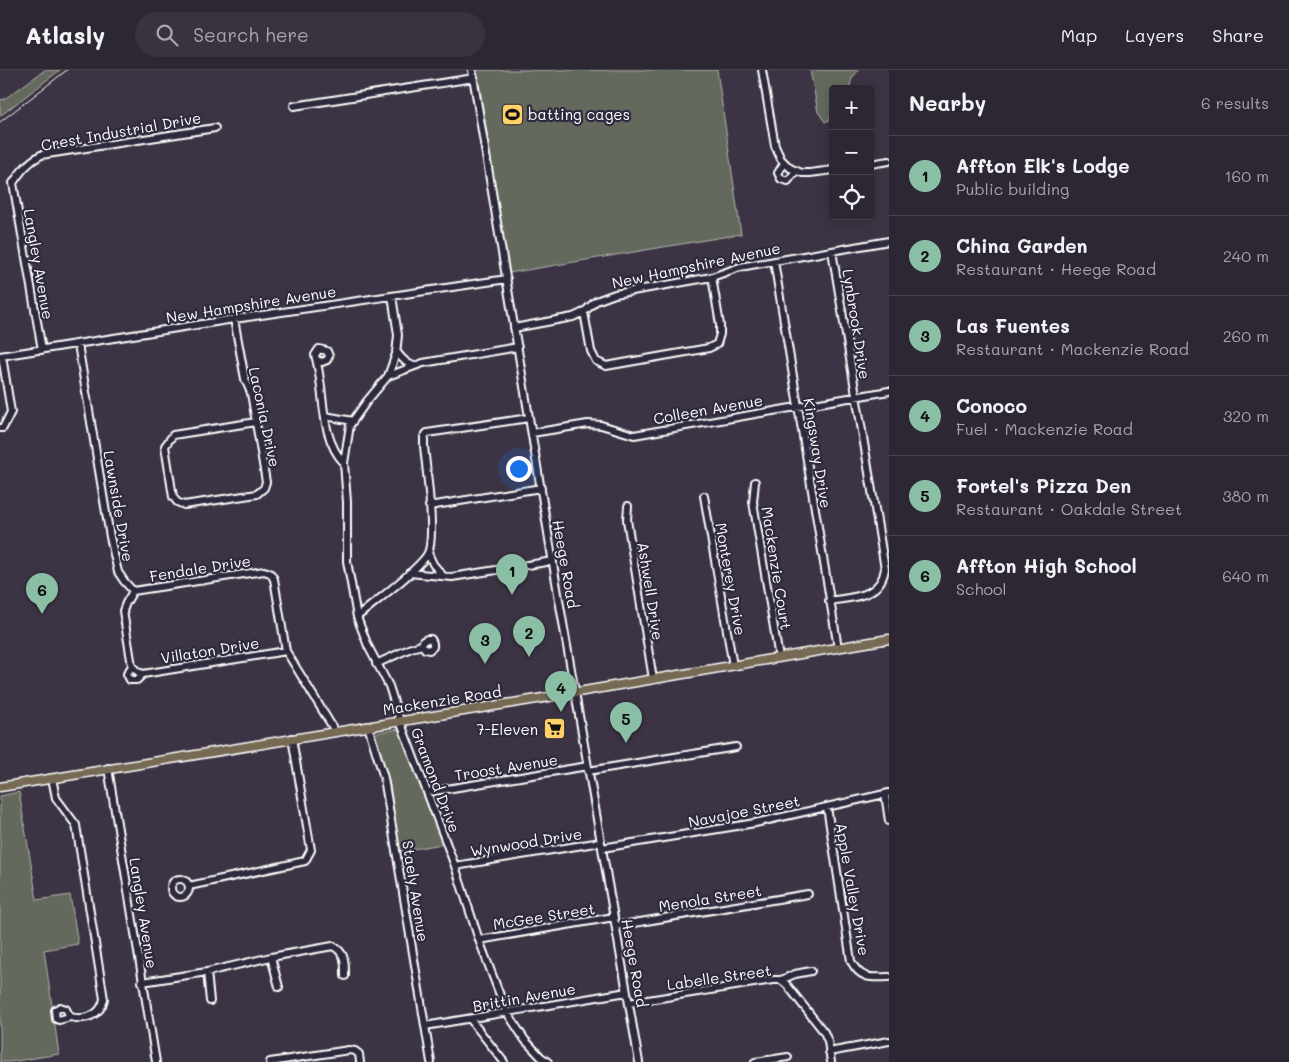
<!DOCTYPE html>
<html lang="en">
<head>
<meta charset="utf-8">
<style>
	:root { --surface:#2d2733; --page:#39333f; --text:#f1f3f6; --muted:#a7a5ac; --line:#48444e; --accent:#8abfa5 }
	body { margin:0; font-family:Mali,sans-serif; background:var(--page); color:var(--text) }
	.controls { position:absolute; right:15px; top:15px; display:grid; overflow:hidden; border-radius:5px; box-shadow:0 2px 12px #0003 }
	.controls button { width:45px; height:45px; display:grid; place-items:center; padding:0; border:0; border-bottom:1px solid var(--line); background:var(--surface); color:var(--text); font:25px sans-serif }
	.you { position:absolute; left:518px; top:398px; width:18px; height:18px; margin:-12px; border:4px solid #fff; border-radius:50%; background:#1a73e8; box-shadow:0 0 0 8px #1a73e833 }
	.badge { display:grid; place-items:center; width:32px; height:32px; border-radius:50%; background:var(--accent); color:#111; font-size:16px; font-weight:700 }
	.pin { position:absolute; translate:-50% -41px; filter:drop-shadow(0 1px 2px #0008) }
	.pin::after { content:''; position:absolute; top:26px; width:18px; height:15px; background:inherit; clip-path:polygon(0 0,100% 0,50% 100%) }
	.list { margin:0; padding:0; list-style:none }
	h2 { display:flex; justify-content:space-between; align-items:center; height:65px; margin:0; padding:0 20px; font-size:21px }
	h2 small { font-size:16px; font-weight:400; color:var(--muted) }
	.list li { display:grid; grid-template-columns:32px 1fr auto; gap:15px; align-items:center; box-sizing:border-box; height:80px; padding:0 20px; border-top:1px solid var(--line) }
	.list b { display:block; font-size:19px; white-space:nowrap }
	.list p { margin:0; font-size:16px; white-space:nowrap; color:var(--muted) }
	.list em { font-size:16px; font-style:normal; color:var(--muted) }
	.icon { flex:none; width:28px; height:28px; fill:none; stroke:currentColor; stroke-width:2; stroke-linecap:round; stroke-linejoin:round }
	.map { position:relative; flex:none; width:889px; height:992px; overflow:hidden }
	header { display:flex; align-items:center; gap:30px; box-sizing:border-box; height:70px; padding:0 25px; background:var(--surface); border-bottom:1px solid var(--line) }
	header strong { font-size:24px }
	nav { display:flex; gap:28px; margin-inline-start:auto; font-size:18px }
	.search { width:350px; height:45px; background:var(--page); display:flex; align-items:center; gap:12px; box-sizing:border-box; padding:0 18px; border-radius:28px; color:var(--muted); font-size:19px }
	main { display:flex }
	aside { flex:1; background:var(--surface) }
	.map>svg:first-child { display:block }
	.green { fill:#646a5d; stroke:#b2b4ae }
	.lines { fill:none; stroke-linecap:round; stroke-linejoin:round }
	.minor-casing { stroke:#fff; stroke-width:10 }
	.major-casing { stroke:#fff; stroke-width:11 }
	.minor { stroke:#2f2a3d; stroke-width:6 }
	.major { stroke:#766a54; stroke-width:8 }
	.rail { stroke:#fff; stroke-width:1 }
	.labels { text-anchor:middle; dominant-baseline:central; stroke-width:4.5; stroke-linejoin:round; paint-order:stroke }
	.poi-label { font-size:15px; fill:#fff; stroke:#2f2a3d; text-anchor:start }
	.street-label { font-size:15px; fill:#fff; stroke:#2f2a3d }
</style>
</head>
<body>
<header>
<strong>Atlasly</strong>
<div class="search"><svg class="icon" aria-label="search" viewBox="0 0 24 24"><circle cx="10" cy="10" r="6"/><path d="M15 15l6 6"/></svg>Search here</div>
<nav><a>Map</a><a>Layers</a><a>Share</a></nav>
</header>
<main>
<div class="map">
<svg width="889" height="992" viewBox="0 0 889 992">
	<rect width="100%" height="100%" fill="#3c3444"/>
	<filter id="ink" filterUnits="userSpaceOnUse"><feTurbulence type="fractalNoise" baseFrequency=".02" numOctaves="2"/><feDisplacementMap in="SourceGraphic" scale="10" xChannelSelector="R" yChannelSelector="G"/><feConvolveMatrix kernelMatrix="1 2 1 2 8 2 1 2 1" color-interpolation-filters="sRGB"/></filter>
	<g filter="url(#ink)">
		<path class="green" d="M45,0H60L0,46V29L3,30Z
			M477,0H717L741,164L509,203Z
			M810,0H859L852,8L849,19H833V48L825,52L818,42Z
			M398,659L401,661L443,774L400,781L390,715L375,666L376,663Z
			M19,722L37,830L70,825L78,874L44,880L59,984L10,992H0V726Z"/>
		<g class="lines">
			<defs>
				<path id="minor" d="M472,0L558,524L639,992
					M762,0L775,76L781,89L790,98L802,103H810L833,100
					M294,36L474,8
					M784,93L778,103L781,109L788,111L796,101
					M870,94L889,91
					M774,191L838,578
					M392,226L398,265L396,284L388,306L367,331L350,355L344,393L347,432V491L357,547L368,576L389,616L400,651L455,796L479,870L506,941L525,970L541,987L548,992
					M584,242L591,281L596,291L606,296L709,278L717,274L720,264V255L712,207
					M234,249L245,309L251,323L266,412L264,418L257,424L184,435L177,432L173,427L165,376L173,365L256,352
					M514,258L573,247L584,242L596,231L615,224L712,207L740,197L889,171
					M78,274L110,467L118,502L124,511L133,521
					M42,280L13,113C21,101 28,92 41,85L215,58
					M396,281C401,288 406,294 414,296
					M0,286L234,249L507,209
					M317,290L322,292L327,290L329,286L327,281L319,279L315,285C326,320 318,365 344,393
					M388,306L423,293L518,277
					M325,346L353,351
					M0,358H3L11,342L2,286
					M532,363L588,354L601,355L634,365L889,321
					M755,412L753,432L779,588
					M704,426L733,596
					M429,436L541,418
					M628,436L627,450L653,609
					M428,483L433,494L443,506
					M409,503L452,507L553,491
					M133,521L264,501L270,503L274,509L286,581L335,661
					M133,521L126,533L123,541L132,596L138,602L143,604L286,581
					M829,531C853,527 880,528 885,499L832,181
					M357,547C372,534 421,498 428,483C436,465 426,398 424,376V367L427,363L529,348
					M376,594L411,578L422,575L423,571L427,569H431L433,573V577L429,580L425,579L422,575
					M132,596L127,604L130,610H137L143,604
					M368,656L384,708L431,992
					M108,698L156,992
					M588,701L736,677
					M52,708L56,728L76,755L104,929C101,945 86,951 70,947L66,939L60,937L55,940L56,949L59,950L70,947
					M428,722L588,696
					M885,724L889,751
					M827,737L851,891C860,909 870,908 889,907
					M602,778L755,753L889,723
					M455,796L601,772
					M171 818a9 9 0 1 1 18 0a9 9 0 1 1-18 0Z
					M189,816L305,791L311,780L292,668
					M616,856L808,824
					M479,870L614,847
					M271,887L279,917
					M207,902L210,931
					M781,910L787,915L824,962L828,971L831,992
					M142,912L207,902L271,887L333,876C346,883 345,893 345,906
					M629,933L773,910H781L795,904L811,901
					M470,949L504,992
					M425,956L627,922
					M829,982L889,971
					M270,992L349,980L355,981L359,984L360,992
					M755,992L788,987"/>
				<path id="major" d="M0,717L543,628L889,569"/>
			</defs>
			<use href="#minor" class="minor-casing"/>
			<use href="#major" class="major-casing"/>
			<use href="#minor" class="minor"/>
			<use href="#major" class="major"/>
			<path class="rail" d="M0,52L67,0"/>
		</g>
	</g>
	<defs>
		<symbol id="stadium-square" viewBox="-11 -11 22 22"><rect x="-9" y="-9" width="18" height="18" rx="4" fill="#ffd166" stroke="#2f2a3d"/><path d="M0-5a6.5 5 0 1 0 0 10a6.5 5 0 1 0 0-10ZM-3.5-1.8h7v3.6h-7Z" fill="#111"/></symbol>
		<symbol id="supermarket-square" viewBox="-11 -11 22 22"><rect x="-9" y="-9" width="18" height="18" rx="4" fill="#ffd166" stroke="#2f2a3d"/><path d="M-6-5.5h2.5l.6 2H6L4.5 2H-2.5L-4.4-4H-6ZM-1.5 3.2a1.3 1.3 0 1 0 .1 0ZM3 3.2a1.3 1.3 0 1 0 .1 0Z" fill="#111"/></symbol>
	</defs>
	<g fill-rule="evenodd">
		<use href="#stadium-square" x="500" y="32" width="25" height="25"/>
		<use href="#supermarket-square" x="542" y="646" width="25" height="25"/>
	</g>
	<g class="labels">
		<g class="poi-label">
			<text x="528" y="44">batting cages</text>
			<text x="538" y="659" text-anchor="end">7-Eleven</text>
		</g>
		<g class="street-label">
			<text transform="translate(121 61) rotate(-10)">Crest Industrial Drive</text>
			<text transform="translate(39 194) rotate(80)">Langley Avenue</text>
			<text transform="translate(696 195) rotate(-12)">New Hampshire Avenue</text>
			<text transform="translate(251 234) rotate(-9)">New Hampshire Avenue</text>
			<text transform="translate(857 254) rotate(81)">Lynbrook Drive</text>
			<text transform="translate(708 339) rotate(-10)">Colleen Avenue</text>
			<text transform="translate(265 347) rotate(78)">Laconia Drive</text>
			<text transform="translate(818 383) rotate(81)">Kingsway Drive</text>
			<text transform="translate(119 436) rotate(80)">Lawnside Drive</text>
			<text transform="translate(566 494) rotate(80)">Heege Road</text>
			<text transform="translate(200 498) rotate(-9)">Fendale Drive</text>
			<text transform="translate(777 498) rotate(81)">Mackenzie Court</text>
			<text transform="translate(731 509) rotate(80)">Monterey Drive</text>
			<text transform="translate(651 521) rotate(81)">Ashwell Drive</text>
			<text transform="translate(210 580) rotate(-9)">Villaton Drive</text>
			<text transform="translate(442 630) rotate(-9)">Mackenzie Road</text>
			<text transform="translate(506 697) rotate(-9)">Troost Avenue</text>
			<text transform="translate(436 710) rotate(69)">Gramond Drive</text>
			<text transform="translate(744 741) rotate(-11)">Navajoe Street</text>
			<text transform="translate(526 772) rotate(-9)">Wynwood Drive</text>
			<text transform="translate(853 819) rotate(80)">Apple Valley Drive</text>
			<text transform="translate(416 821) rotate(81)">Staely Avenue</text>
			<text transform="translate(710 828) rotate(-9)">Menola Street</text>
			<text transform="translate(144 843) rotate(81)">Langley Avenue</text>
			<text transform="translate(544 846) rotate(-9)">McGee Street</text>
			<text transform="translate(635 893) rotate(80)">Heege Road</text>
			<text transform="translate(719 907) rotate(-8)">Labelle Street</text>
			<text transform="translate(524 927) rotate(-10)">Brittin Avenue</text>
		</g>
	</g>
</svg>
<div class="controls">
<button>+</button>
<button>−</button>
<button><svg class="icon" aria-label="locate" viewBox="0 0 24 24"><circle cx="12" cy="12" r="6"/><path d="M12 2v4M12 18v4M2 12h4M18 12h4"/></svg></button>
</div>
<div class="you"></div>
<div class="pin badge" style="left:512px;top:525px">1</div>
<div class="pin badge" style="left:529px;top:587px">2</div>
<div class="pin badge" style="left:485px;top:594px">3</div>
<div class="pin badge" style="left:561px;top:642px">4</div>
<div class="pin badge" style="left:626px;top:673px">5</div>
<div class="pin badge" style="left:42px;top:544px">6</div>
</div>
<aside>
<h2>Nearby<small>6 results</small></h2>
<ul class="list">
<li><span class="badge">1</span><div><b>Affton Elk's Lodge</b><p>Public building</p></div><em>160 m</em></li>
<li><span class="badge">2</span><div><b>China Garden</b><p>Restaurant · Heege Road</p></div><em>240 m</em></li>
<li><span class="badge">3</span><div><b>Las Fuentes</b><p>Restaurant · Mackenzie Road</p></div><em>260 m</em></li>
<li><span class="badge">4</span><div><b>Conoco</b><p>Fuel · Mackenzie Road</p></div><em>320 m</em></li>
<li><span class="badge">5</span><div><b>Fortel's Pizza Den</b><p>Restaurant · Oakdale Street</p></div><em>380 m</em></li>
<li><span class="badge">6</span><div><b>Affton High School</b><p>School</p></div><em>640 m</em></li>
</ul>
</aside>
</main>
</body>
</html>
